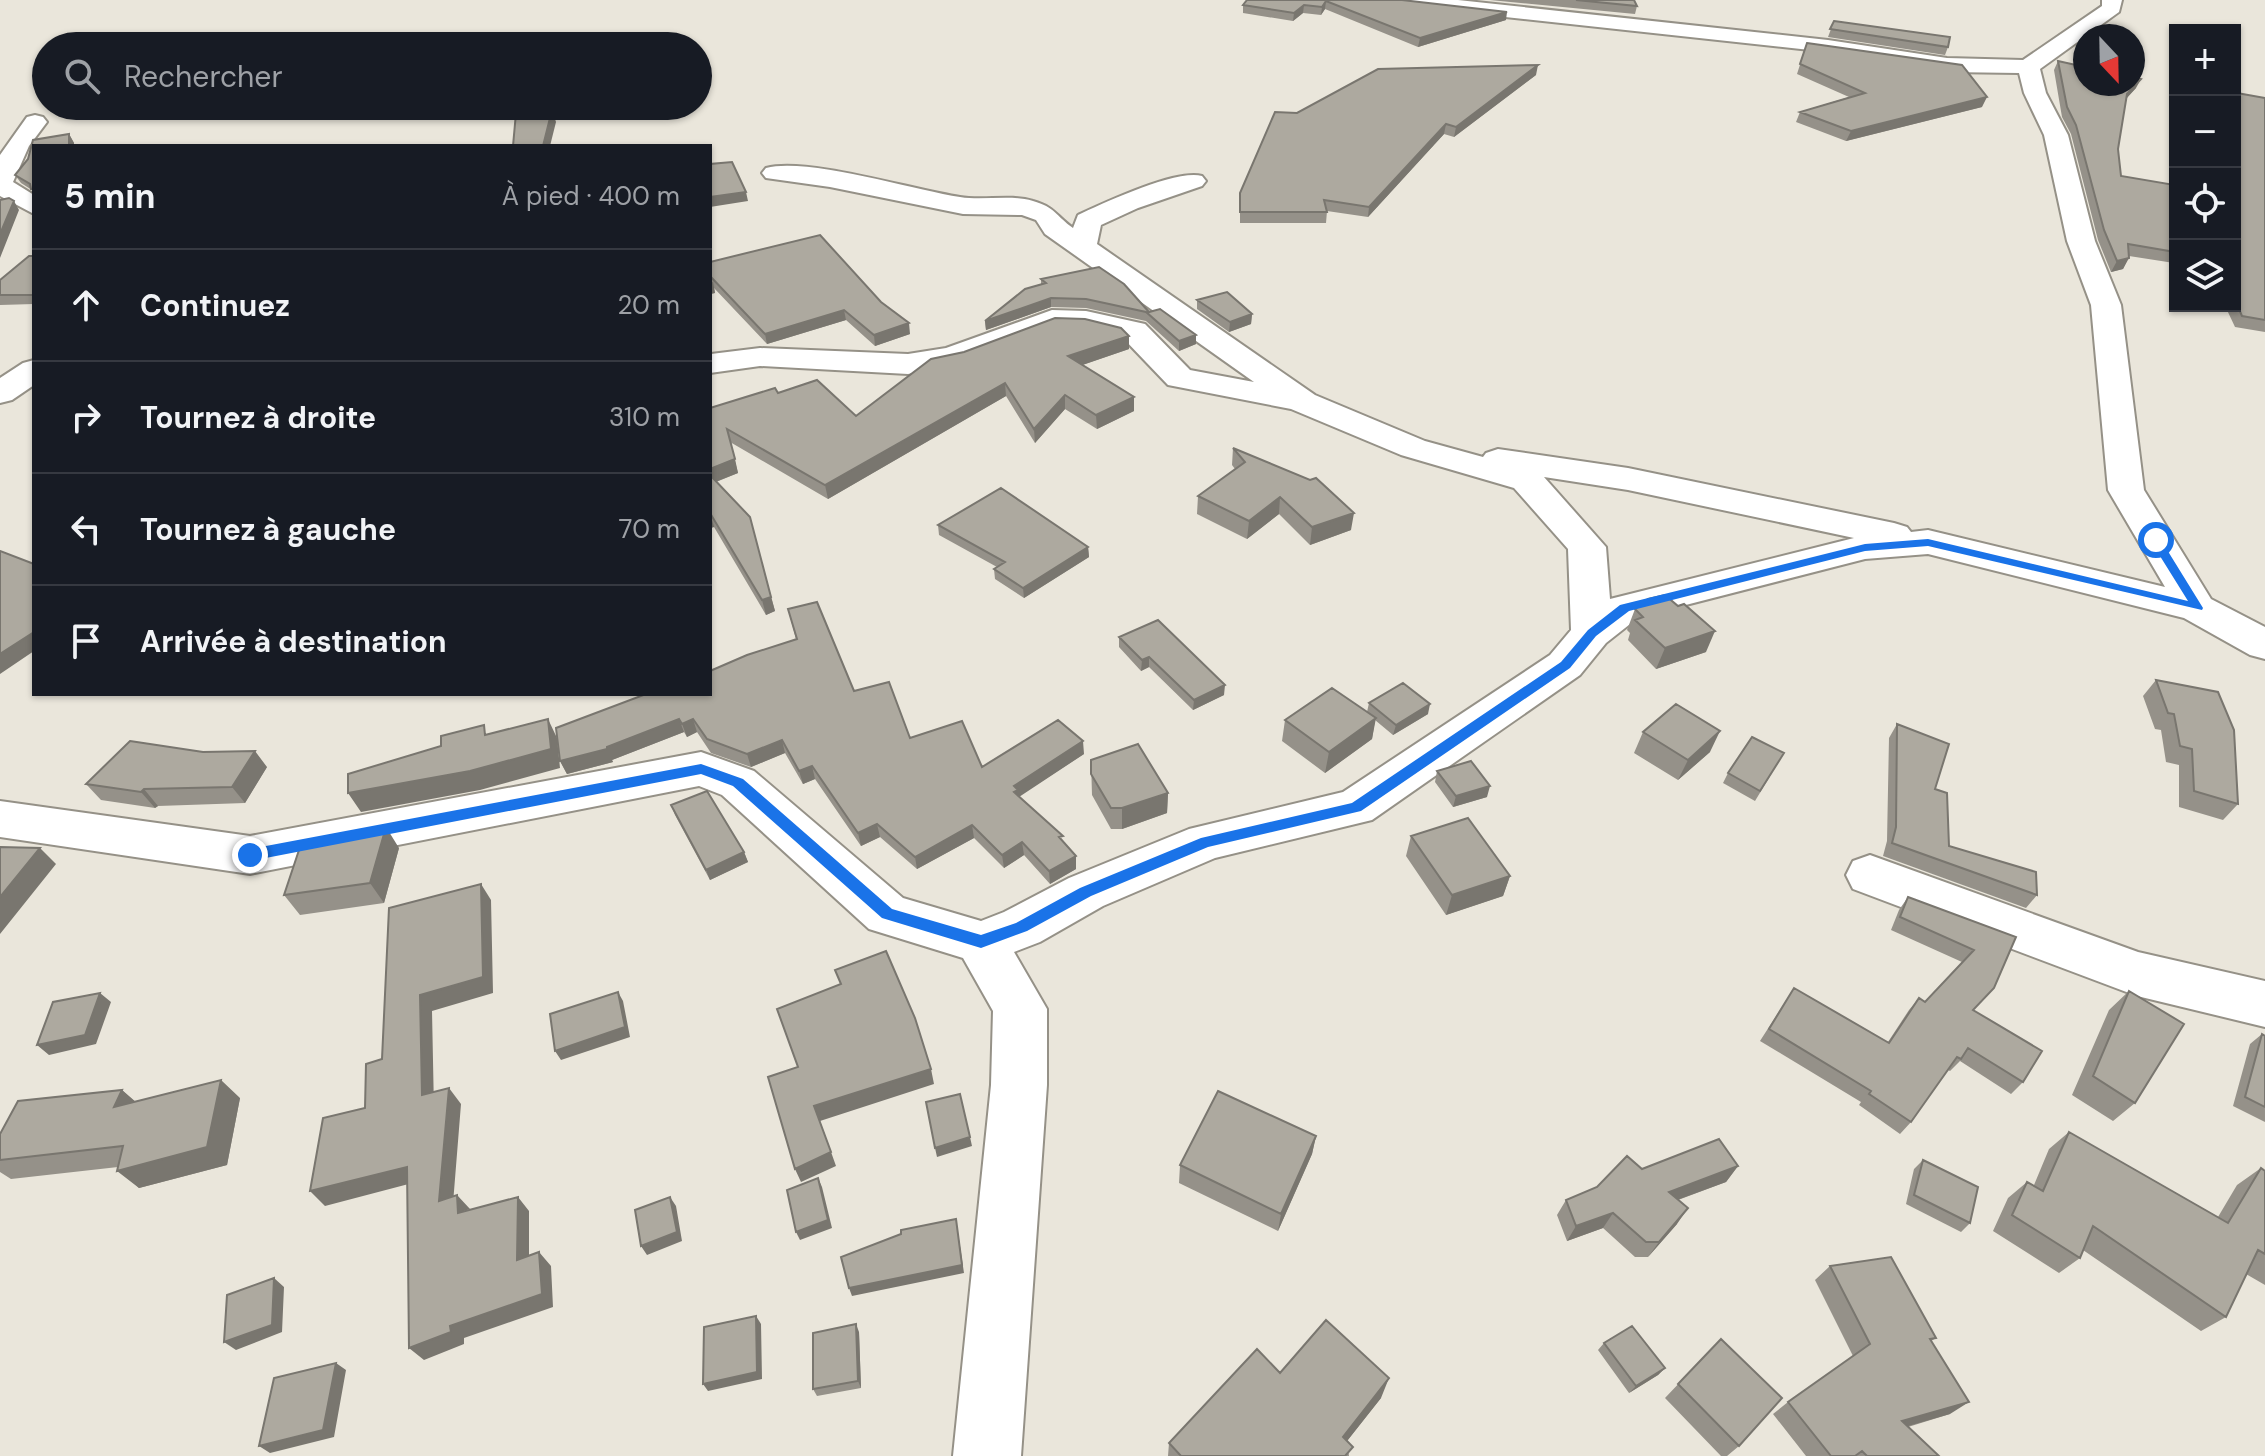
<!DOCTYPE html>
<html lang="fr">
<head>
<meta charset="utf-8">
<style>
	:root { --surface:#171b24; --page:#242831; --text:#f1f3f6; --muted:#9ea1a6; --line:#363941 }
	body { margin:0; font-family:"DM Sans",sans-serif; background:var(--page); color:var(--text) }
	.controls { position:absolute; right:24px; top:24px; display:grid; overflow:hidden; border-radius:0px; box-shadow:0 2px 6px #0004 }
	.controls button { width:72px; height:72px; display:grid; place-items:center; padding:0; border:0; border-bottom:2px solid var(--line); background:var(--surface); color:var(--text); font:40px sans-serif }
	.compass { position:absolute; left:2073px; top:24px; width:72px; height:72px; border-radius:50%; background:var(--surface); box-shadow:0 2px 6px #0004; rotate:158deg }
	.stop { position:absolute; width:24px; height:24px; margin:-18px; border:6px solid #1a73e8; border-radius:50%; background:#fff }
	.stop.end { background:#1a73e8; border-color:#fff; box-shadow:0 2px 8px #0008 }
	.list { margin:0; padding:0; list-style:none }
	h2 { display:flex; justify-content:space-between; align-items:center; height:104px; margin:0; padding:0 32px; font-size:34px }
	h2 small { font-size:26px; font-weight:400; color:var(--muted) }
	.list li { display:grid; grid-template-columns:52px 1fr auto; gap:24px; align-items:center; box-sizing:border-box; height:112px; padding:0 32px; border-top:2px solid var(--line) }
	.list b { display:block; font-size:30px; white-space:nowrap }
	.list em { font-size:26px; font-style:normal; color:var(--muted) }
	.icon { flex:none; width:44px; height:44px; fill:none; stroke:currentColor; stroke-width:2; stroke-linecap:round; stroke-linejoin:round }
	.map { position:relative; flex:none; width:2265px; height:1456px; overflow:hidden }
	.search { position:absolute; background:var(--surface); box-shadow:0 2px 6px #0004; left:32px; top:32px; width:680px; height:88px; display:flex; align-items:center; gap:20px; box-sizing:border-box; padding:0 28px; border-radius:44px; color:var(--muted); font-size:30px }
	.panel { position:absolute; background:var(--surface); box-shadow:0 2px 6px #0004; left:32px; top:144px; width:680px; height:552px; border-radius:0px }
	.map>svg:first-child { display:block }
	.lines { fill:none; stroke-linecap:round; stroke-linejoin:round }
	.minor-casing { stroke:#959187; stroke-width:4 }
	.minor { fill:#fff; fill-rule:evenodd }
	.wall { fill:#959189 }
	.shaded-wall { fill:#79766f }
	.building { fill:#ada99f; stroke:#79766f; stroke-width:2 }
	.route { fill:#1a73e8 }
</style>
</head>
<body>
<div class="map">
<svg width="2265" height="1456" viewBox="0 0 2265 1456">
	<rect width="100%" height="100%" fill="#eae6db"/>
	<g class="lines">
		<defs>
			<path id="minor" d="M1393,0H1458L1828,40L1947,58L2023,60L2102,6V0H2122L2119,12L2040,69L2046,93L2068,135L2095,241L2121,305L2144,490L2211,599L2265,627V659L2250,655L2184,618L1928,554L1865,559L1639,617L1606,643L1580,675L1372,820L1215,858L1103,906L1040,942L1014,952L1047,1009V1085L1021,1456H953L991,1085L993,1011L963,958L869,929L722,795L699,786L250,874L0,837V801L250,836L701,752L754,771L903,898L981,921L1004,912L1069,878L1189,829L1343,792L1550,655L1571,630L1568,549L1514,488L1401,455L1291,409L1168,385L1123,338L1086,329L1055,328L964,363L908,374L760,366L710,373L711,354L760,348L908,354L946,348L1052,310L1086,311L1145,324L1190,370L1254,382L1045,234L1036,220L1022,215L963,214L830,187L766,178L762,173L766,168C808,157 913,190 960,197C984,201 1010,194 1033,201C1055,207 1056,216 1073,228L1078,215C1104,203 1176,169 1202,176L1206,181L1202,186L1138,208L1101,225L1097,244L1315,395L1425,441L1483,457L1486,453L1498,449L1628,468L1894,523L1907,527L1911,532L1928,530L2165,587L2108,490L2091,305L2067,241L2044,135L2024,93L2019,73L1947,72L1828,52L1403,6ZM1544,477L1628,490L1854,538L1610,599L1606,547Z
				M35,115L43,117L47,122L29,146L13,182L34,195V214L0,196V155L27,117Z
				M34,360V385L12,400L0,403V378L23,363Z
				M1870,855L2138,952L2265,981V1027L2137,996L1853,889L1846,875L1853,861Z"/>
		</defs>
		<use href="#minor" class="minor-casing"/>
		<use href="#minor" class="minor"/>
	</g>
	<path class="wall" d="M1247,0L1404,1L1506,20L1418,47L1325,9L1321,15L1303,13L1293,21L1243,13V5Z
		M1490,0H1634L1637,6L1635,14Z
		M1834,21L1948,47L1945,55L1828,37Z
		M1807,43L1982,107L1846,141L1796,122L1800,112L1849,97L1797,74Z
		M2058,61L2136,88L2126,99L2118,149L2121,176L2172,185L2175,178V265L2174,263L2129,256L2123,269L2111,272L2098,240L2071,134L2062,117L2054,70Z
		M1536,75L1454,137L1444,134L1368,217L1327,211L1326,223H1240V193L1297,113Z
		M2237,93L2265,98V332L2235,327L2227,310L2200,306H2235V97Z
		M69,134L74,143V146H34V193L32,190L21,183L15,175L28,159L33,140Z
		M34,256V304L0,305V280Z
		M710,262L910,334L875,346L846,320L767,344L714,288L715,293L710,294Z
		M1041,279L1149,312L1196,335V344L1179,351L1146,321L1086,308L1051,307L986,330L985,321L1041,284Z
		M1197,300L1252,314L1251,324L1229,332L1197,309Z
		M1129,336V349L1082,365L1134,397V411L1097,429L1065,409L1035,443L1006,396L828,499L730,442L738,473L716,482L750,517L775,611L766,615L714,527L710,528V408L778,393L856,416Z
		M1233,448L1351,530L1310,545L1279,514L1247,539L1197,514L1198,496L1235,469L1232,465Z
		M938,525L1088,547L1089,557L1024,598L995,579L994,569L997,567L939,535Z
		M1678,606L1706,652L1656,669L1628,640L1630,633L1627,630L1635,609Z
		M788,609L854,691L910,738L982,767L1084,754L1019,796L1064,842L1076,869L1050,884L1024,855L1004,868L974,838L917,869L880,837L861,846L815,779L803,784L785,753L751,767L711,753L697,732L687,737L684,732L612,760L613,762L567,774L560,761L657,695L796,639Z
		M1119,637L1224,695L1193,710L1149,667L1141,671L1119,647Z
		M2156,680L2238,804L2223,820L2179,807V765L2166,762L2161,730L2155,729L2143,696Z
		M1369,703L1428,714L1393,735L1375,720L1372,739L1325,773L1282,741L1285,720L1367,712Z
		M1897,724L1935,789L1949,846L2037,895L2026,908L1883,856L1887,841L1889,738Z
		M1643,732L1710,752L1678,780L1634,753Z
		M1784,753L1755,801L1723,783L1728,773Z
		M1091,760L1168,793L1167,813L1122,829H1111L1092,795Z
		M267,767L245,803L158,806L155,808L101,800L86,784Z
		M1437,771L1487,797L1453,807L1435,782Z
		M671,805L744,852L748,862L710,880L675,815Z
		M1411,836L1510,876L1503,896L1446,915L1406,856Z
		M399,848L384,903L300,915L284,895Z
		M1908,897L2016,937L1973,1010L2023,1082L2011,1094L1960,1061L1950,1071L1948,1070L1911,1122L1900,1134L1859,1105L1861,1102L1760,1041L1794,988L1888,1042L1909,1010L1919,998L1925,1002L1962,962L1891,930L1899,910Z
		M2129,991L2135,1103L2113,1121L2072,1095L2109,1010Z
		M2262,1034L2265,1036V1122L2233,1106L2250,1044Z
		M122,1090L135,1102L240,1098L227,1165L139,1188L118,1167L11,1179L0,1172V1134Z
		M2069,1132L2218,1217L2237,1185L2261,1168L2265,1171V1285L2246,1274L2226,1317L2201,1331L2083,1250L2080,1258L2059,1273L1993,1231L2008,1198L2027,1182L2034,1185L2049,1149Z
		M1316,1136L1312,1154L1278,1231L1179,1183L1180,1165Z
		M1923,1160L1970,1223L1961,1232L1906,1204L1914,1169Z
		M1738,1166L1726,1182L1678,1200L1677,1224L1648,1257H1635L1603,1228L1567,1241L1557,1215L1566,1200L1642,1169Z
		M1830,1266L1936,1338L1931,1341L1950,1414L1908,1427L1939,1456H1806L1773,1414L1788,1402L1853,1356L1815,1280Z
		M859,1332L861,1388L817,1396L813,1389Z
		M1721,1339L1739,1446L1727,1456H1721L1665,1398Z
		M1604,1343L1665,1368L1658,1375L1629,1393L1598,1350Z
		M1280,1373L1381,1398L1347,1441L1349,1456H1168L1169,1443Z"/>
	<path class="shaded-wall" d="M1326,1L1325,9L1321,15L1322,7Z
		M1304,5L1303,13L1293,21L1294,13Z
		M1507,12L1506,20L1418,47L1420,38Z
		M1538,65L1536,75L1454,137L1456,127Z
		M2141,79L2136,88L2122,103L2127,94Z
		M1987,97L1982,107L1846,141L1851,131Z
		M552,110L556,122L550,146H543Z
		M1446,124L1444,134L1368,217L1369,207Z
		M69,134L74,143V146H69Z
		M746,192L748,201L710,207V197Z
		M14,201L19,210L0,258V234Z
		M2129,258L2123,269L2111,272L2117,261Z
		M713,282L715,293L710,294V283Z
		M1051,298V307L986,330L985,321Z
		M844,310L846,320L767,344L765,334Z
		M1252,314L1251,324L1229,332L1230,322Z
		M909,323L910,334L875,346L874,335Z
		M1196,335V344L1179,351V341Z
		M1129,336V349L1068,370V356Z
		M1005,383L1006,396L828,499L825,485Z
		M1065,395V409L1035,443L1034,429Z
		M1134,397V411L1097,429L1096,415Z
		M735,459L738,473L710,484V469Z
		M1280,497L1279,514L1247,539L1249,521Z
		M710,513L714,527L710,528Z
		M1354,513L1351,530L1310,545L1312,527Z
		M1088,547L1089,557L1024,598L1023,588Z
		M771,597L775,611L766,615L762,600Z
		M1715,631L1706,652L1656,669L1665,648Z
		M34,632V651L0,674V654Z
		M1149,657V667L1141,671L1142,660Z
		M1225,685L1224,695L1193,710L1194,700Z
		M1430,704L1428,714L1393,735L1396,725Z
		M1376,718L1372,739L1325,773L1329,752Z
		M548,719L557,738L560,768L480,790L361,812L348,793Z
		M679,719L684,732L612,760L613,762L567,774L560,761L607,747Z
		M693,719L697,732L687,737L682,724Z
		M1720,731L1710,752L1678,780L1688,760Z
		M782,740L785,753L751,767L747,754Z
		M1083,741L1084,754L1019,797L1016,805L1014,786Z
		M255,751L267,767L245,803L232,787Z
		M812,766L815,779L803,784L799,771Z
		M1490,786L1487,797L1453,807L1456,796Z
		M144,789L158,806L155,808L141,792Z
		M1168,793L1167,813L1122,829V808Z
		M877,824L880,837L861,846L858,833Z
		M972,825L974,838L917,869L915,857Z
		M386,827L399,848L384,903L370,883Z
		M1022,842L1024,855L1004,868L1002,855Z
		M40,848L56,864L0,934V897Z
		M744,852L748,862L710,880L706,870Z
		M1076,856V869L1050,884L1049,871Z
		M1510,876L1503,896L1446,915L1452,895Z
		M481,884L491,900L493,993L432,1011L434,1110L422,1095L420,995Z
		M618,992L623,1001L630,1037L561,1060L555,1051Z
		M100,993L111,1002L96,1044L49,1055L37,1045Z
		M931,1069L934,1084L820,1121L836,1166L801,1182L795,1169L814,1106Z
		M221,1080L240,1098L227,1165L139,1188L117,1171Z
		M449,1088L461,1104L452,1216L439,1201Z
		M122,1090L144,1109L114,1107Z
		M1316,1136L1312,1154L1278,1231L1281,1214Z
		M970,1137L972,1146L937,1157L935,1148Z
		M1738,1166L1726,1182L1658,1207L1669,1192Z
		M407,1167L420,1181L325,1206L310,1191Z
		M818,1178L822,1187L832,1228L800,1240L796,1232Z
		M457,1195L470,1209L458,1213Z
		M518,1197L529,1211V1273L517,1260Z
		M670,1197L676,1206L682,1241L647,1255L641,1246Z
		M1688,1208L1677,1224L1648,1257L1659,1242Z
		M1613,1213L1603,1228L1567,1241L1576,1226Z
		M956,1219L964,1273L852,1296L849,1288Z
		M539,1252L551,1266L553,1307L464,1338V1344L424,1360L409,1348L450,1326Z
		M274,1278L284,1287L282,1332L236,1350L224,1342Z
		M756,1316L761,1324L762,1379L708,1391L703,1384Z
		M856,1324L859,1332L861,1388L858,1381Z
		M336,1363L346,1370L334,1437L270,1453L259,1446Z
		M1665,1368L1658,1375L1629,1393L1636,1386Z
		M1389,1378L1381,1398L1336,1455L1343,1437Z
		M1969,1402L1950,1414L1884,1433L1902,1421Z"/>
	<path class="building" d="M1247,0H1402L1507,12L1420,38L1326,1L1322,7L1304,5L1294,13L1243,5Z
		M1576,0H1634L1637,6Z
		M1834,21L1950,37L1948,47L1830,29Z
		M1807,43L1962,65L1987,97L1851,131L1800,112L1865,93L1800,64Z
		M2058,61L2085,67V84H2133V77L2141,79L2127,94L2118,149L2121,176L2174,185L2175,183V252L2128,244L2129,258L2117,261L2104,230L2076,125L2067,107Z
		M1538,65L1456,127L1446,124L1369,207L1324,200L1327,212H1240V193L1275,112L1297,113L1378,69Z
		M2237,93L2265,98V320L2242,316L2235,300V102Z
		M552,110L543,146H513L516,113Z
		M69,134V146H34V189H31L30,184L15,175L28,159L33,140Z
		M732,162L746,192L710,197V164Z
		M9,198L14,201L0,234V200Z
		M820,235L881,302L909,323L874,335L844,310L765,334L710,276V262Z
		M29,256H34V295H0V280Z
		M1099,267L1124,284L1149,312L1160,309L1196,335L1179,341L1146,312L1086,299L1051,298L985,321L1025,289L1046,283L1041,279Z
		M1227,292L1252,314L1230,322L1197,300Z
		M1055,318L1085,319L1121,328L1129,336L1068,356L1134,397L1096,415L1065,395L1034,429L1005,383L825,485L727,429L735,459L710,469V408L775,388L778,393L817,380L856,416L931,359L964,352Z
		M1233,448L1310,480L1316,478L1354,513L1312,527L1280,497L1249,521L1198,496L1245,462Z
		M710,475L750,517L771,597L762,600L710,513Z
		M1001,488L1088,547L1023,588L994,569L1005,562L938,525Z
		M0,551L34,564V632L0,654Z
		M1665,595L1678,606L1684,604L1715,631L1665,648L1635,620L1643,617L1635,609L1648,599Z
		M817,602L854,691L889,682L910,738L962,721L982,767L1058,720L1083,741L1014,786L1018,790L1014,792L1063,836L1059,837L1076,856L1049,871L1022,842L1002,855L972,825L915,857L877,824L858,833L812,766L799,771L782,740L747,754L707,739L693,719L682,724L679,719L607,747V749L560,761L556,728L646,694H710V671L747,655L797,639L788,609Z
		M1158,620L1225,685L1194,700L1149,657L1142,660L1119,637Z
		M2156,680L2218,692L2234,730L2238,804L2194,791L2192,749L2180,746L2174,714L2168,713Z
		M1403,683L1430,704L1396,725L1369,703Z
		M1332,688L1376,718L1329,752L1285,720Z
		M1676,704L1720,731L1688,760L1643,732Z
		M548,719L551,749L470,771L348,793V774L441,746V736L484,725L485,735Z
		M1897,724L1949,744L1935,789L1947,793L1949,846L2036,872L2037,895L1892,843L1896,827Z
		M1752,737L1784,753L1760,791L1728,773Z
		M130,741L203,752L255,751L232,787L144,789L141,792L86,784Z
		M1138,744L1168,793L1122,808H1111L1091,774V760Z
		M1471,761L1490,786L1456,796L1437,771Z
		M707,791L744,852L706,870L671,805Z
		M1468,818L1510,876L1452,895L1411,836Z
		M386,827L370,883L284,895L301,844Z
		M0,847L40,848L0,897Z
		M481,884L483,977L420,995L422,1095L449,1088L439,1201L457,1195L458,1213L518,1197L517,1260L539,1252L542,1294L450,1326L451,1332L409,1348L407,1167L310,1191L323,1118L365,1108L366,1064L382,1059L389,908Z
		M1908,897L2016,937L1994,988L1973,1010L2042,1051L2023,1082L1968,1048L1961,1059L1957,1057L1911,1122L1869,1094L1871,1091L1769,1029L1794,988L1889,1043L1919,998L1925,1002L1974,950L1900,917Z
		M886,951L915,1018L931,1069L814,1106L831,1152L795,1169L768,1077L798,1067L777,1009L841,984L835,970Z
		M2129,991L2184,1024L2135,1103L2093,1076Z
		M618,992L625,1027L555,1051L550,1014Z
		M100,993L85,1035L37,1045L53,1002Z
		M2262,1034L2265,1036V1107L2245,1097Z
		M221,1080L207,1147L117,1171L123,1146L0,1160V1134L18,1101L122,1090L114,1107Z
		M1218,1091L1316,1136L1281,1214L1180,1165Z
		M960,1094L970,1137L935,1148L926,1102Z
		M2069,1132L2228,1223L2261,1168L2265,1171V1254L2258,1250L2226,1317L2093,1226L2080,1258L2012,1215L2027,1182L2043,1191Z
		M1719,1139L1738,1166L1669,1192L1688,1208L1659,1242H1646L1613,1213L1576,1226L1566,1200L1597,1187L1627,1156L1642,1169Z
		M1923,1160L1978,1187L1970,1223L1914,1195Z
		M818,1178L828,1220L796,1232L787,1190Z
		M670,1197L677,1232L641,1246L635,1210Z
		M956,1219L962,1265L849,1288L841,1257L901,1234V1230Z
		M1891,1257L1936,1338L1930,1339L1969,1402L1902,1421L1939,1456H1867L1862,1451L1855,1456H1831L1788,1402L1870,1344L1830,1266Z
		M274,1278L272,1325L224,1342L227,1295Z
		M756,1316L757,1372L703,1384L704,1327Z
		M1326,1320L1389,1378L1343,1437L1353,1447L1345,1456H1181L1169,1443L1257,1349L1280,1373Z
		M856,1324L858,1381L813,1389V1333Z
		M1632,1326L1665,1368L1636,1386L1604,1343Z
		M1721,1339L1782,1398L1739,1446L1678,1384Z
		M336,1363L323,1430L259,1446L274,1378Z"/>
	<path class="route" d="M2156,536L2161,540L2203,608L2202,610L1928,546L1865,551L1629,611L1596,636L1570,668L1361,811L1208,847L1091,896L1027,931L981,948L882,918L733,786L701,774L250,861L242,855L250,849L701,764L743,779L892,909L981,935L1016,923L1080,888L1201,838L1352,803L1561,662L1588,630L1620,605L1865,544L1928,539L2188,601L2150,540Z"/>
</svg>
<div class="controls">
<button>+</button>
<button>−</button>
<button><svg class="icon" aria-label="locate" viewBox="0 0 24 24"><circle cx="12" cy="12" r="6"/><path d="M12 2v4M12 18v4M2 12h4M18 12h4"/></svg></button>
<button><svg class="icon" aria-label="layers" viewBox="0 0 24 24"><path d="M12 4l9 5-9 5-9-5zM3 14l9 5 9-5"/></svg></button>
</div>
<svg class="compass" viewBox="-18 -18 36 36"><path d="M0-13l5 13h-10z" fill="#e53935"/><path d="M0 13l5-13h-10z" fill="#9ea1a6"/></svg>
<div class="stop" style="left:2156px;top:540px"></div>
<div class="stop end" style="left:250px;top:855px"></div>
<div class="search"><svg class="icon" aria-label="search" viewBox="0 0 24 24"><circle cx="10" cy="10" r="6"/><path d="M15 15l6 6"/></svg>Rechercher</div>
<section class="panel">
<h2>5 min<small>À pied · 400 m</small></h2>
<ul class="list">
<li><svg class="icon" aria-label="ahead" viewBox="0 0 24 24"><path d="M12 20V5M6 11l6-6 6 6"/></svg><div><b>Continuez</b></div><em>20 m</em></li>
<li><svg class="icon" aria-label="right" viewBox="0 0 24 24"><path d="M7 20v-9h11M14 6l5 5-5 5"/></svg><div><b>Tournez à droite</b></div><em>310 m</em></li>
<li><svg class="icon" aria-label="left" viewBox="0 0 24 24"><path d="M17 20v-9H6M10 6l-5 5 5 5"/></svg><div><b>Tournez à gauche</b></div><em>70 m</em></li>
<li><svg class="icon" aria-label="arrive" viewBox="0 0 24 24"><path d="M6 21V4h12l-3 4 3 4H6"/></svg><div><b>Arrivée à destination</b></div></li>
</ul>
</section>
</div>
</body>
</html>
